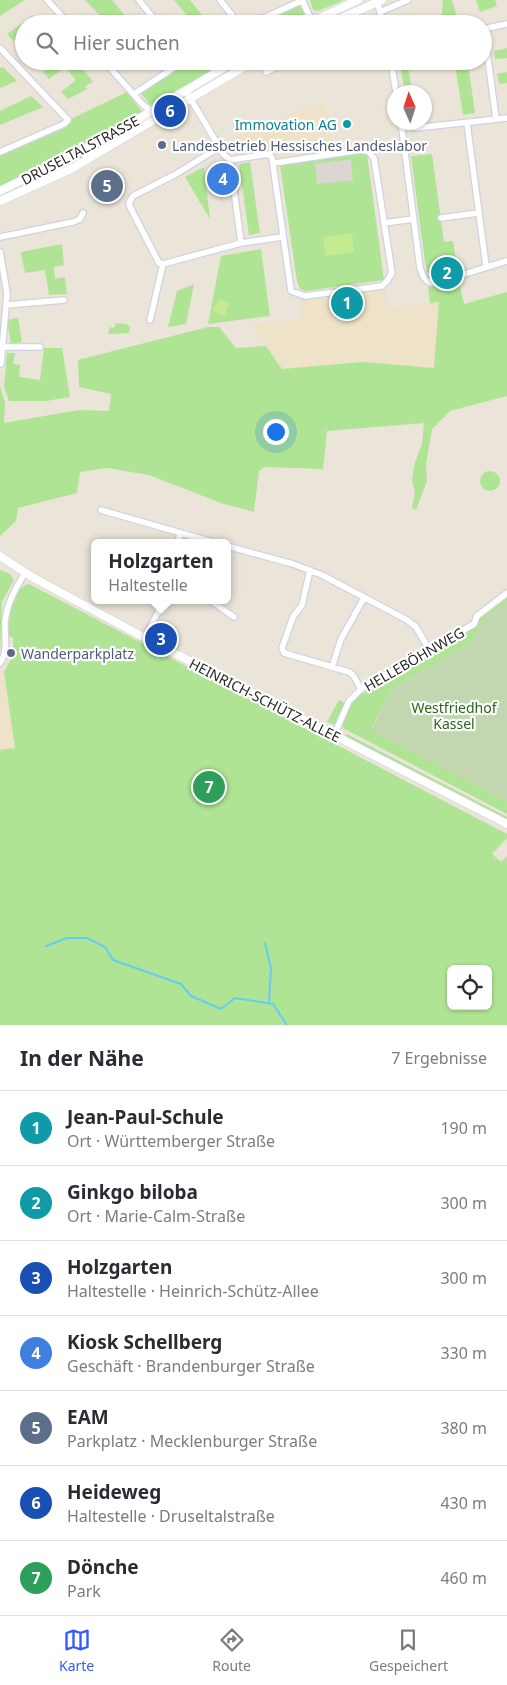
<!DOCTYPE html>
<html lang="de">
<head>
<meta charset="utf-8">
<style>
	:root { --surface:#fff; --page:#f2f2f3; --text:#2b2b33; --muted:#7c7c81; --line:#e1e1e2; --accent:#3358fe }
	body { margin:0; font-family:"Noto Sans",sans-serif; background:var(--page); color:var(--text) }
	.controls { position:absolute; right:15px; bottom:15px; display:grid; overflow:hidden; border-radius:8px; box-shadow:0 1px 4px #0004 }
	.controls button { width:45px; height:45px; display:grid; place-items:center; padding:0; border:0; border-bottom:1px solid var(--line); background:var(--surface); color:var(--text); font:25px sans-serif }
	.compass { position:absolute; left:387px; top:85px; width:45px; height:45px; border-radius:50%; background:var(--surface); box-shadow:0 1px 4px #0004; rotate:357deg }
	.you { position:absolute; left:275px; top:431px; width:18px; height:18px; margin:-12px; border:4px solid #fff; border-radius:50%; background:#1a73e8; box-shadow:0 0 0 8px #1a73e833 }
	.badge { display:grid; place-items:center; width:32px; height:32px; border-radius:50%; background:var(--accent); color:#fff; font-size:16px; font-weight:700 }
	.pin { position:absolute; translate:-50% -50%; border:2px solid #fff; box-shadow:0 1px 5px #0006 }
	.popup { position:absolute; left:91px; top:539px; width:140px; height:65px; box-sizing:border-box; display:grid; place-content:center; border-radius:8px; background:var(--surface); filter:drop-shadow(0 1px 4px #0005); font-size:16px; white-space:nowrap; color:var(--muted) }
	.popup b { font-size:19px; color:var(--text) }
	.popup::after { content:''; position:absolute; left:50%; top:100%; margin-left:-10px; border:10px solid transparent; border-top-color:var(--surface) }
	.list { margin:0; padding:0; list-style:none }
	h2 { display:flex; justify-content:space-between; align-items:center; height:65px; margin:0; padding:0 20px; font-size:21px }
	h2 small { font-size:16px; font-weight:400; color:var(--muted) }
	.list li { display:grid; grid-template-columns:32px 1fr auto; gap:15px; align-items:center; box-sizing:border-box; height:75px; padding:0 20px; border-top:1px solid var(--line) }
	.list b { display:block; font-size:19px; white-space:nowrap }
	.list p { margin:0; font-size:16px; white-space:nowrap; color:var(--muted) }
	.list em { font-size:16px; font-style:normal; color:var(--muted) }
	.icon { flex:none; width:28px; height:28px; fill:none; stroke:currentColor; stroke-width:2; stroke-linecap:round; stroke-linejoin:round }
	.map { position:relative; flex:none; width:507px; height:1025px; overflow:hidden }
	.search { position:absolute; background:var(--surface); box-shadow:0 1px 4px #0004; left:15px; right:15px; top:15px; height:55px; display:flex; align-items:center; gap:12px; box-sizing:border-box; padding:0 18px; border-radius:28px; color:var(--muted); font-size:19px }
	.sheet { height:590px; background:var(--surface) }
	nav { display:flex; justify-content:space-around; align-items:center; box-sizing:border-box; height:70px; border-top:1px solid var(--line); background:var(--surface); font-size:14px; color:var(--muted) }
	nav a { display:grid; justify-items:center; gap:2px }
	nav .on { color:var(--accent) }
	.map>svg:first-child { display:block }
	.education { fill:#eee2c8 }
	.green { fill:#afe494; fill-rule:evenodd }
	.cemetery { fill:#c2d6b0 }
	.pitch { fill:#c4ec8f }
	.plaza { fill:#dbd7d0 }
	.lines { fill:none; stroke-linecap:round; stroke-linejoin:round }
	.stream { stroke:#68ccf1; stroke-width:2 }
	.minor-casing { stroke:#cfd2e2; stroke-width:8 }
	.secondary-casing { stroke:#cfd2e2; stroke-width:9 }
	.minor { stroke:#fff; stroke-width:5.5 }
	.secondary { stroke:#fff; stroke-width:8 }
	.culture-dot { fill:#0f9aa8; stroke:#fff; stroke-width:2 }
	.service-dot { fill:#5c6f8a; stroke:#fff; stroke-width:2 }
	.labels { text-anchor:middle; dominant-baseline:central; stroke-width:4.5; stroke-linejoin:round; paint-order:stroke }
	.culture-label { font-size:14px; fill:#0d838f; stroke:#fff; text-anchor:end }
	.service-label { font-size:14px; fill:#4e5e75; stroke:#fff; text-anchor:start }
	.street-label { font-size:14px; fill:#282828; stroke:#fff }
	.park-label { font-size:14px; fill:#276617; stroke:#fff }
</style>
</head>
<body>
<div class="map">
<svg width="507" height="1025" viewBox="0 0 507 1025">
	<rect width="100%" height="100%" fill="#ebe4d9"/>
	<path class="education" d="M325,102L332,150L281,157L268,150L234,154L230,153L226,144L267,121Z
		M384,288L389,309L439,302L434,368L362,362L282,369L253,324L302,319L301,298L307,299Z
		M4,672L15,748L0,750V673Z"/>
	<path class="green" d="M0,0H25L0,16Z
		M85,0H112L132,24H108Z
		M174,0H190L209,24H194Z
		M310,0H344L318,11L313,10Z
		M443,0H452L458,20L469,17L470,20L478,18L479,24H413L442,14Z
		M476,0H495L497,6L480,12Z
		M298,5L302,8L305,14L298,24H257Z
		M32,16L37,23L40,21L42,24H24V33L13,41L7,34Z
		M507,48V58L495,59L494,51Z
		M56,61H77L93,82L85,86L87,89L68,99L61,92L76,80L65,67L49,79L43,72Z
		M187,61H229L150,105L141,93Z
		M399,61H407L411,85L404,86Z
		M480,61L468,64L475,113L463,115L455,65L440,67L439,62Z
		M3,67L17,81L0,88V68Z
		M507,72V83L499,84L497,74Z
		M127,92L142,112L97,139L0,187V155L61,128L70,123L71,119Z
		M31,96L43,107L0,125V111Z
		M176,101L177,103L89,154L25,186Z
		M360,153L367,154L384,280L306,291L300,289L297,281L280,165Z
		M432,154L444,242L453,241L458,271L435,278L427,272L425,262L411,156Z
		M250,162L260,233L249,235L239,164Z
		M204,167L210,219L185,177Z
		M62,244L64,265L54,267L55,279L65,277L67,294L49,295L45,270L25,273L21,252Z
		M261,249L270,316L208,324L221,256Z
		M455,282L460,285L464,304L507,292V396L450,411L432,429L426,464L427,481L416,510L412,508L415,493L412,480L415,462L422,444L424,423L327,431L323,469L265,467L259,471L254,512L221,503L149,475L107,468L80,472L77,493L18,508L16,521L0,536V386L5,403L4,423L79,410L109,411L111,394L79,387L78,360L208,327H219L236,348L266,346L282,369L362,362L434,368L439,302L430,303L428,287Z
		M194,284L186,324L168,327L177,291Z
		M18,318L22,342L11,344L7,320Z
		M116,323L126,324L130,327L129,333L108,334L110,327L114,328Z
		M44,348H62L70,397L46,401H9L4,387L7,353H15L13,364L20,365L19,377L40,380Z
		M480 481a10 10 0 1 1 20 0a10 10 0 1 1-20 0Z
		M0,570L10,574L14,580L2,602L0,655Z
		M29,584L507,834V838L492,854L501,862L507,856V1025H0V750L15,748L4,672L13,655V638L9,636C9,621 10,588 29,584ZM451,969H488V1006H451Z
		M507,596V602L482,621L474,640L391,690L371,730L507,801V814L343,728C341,716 351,703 360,695L475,627L480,617Z
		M339,700L345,703L335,725L327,722Z
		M347,734L507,817V821L345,736Z"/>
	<path class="cemetery" d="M507,602V801L371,731L391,690L474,640L482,621Z"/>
	<path class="pitch" d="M352,233L354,252L326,256L323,237Z
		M220,299L229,303L225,317L211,310Z"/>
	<path class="plaza" d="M351,159L353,180L317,184L315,164Z"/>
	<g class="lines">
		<path class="stream" d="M265,943L271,968L269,1002
			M46,946L67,938H87L105,947L113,960L181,984L191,996L221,1009L235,998L273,1004L287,1025"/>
		<defs>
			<path id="minor" d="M47,0L69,24
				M139,0L158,24
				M220,0L239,24
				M302,0L313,24
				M377,0L383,24
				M380,12L408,0
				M251,24L303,0
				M371,24L382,19
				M483,29L507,24
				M484,29L496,119
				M0,48L68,120L64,124L0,152
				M104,61L143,105L152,111
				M391,61L396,92
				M266,72L289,61
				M186,91L224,155L230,160L269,154L272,158L291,291L305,296L382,286L387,281L392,273L374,158L368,151L361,150L274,163
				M134,94L184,61
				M401,122L420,268C422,274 424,281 431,283C435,284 496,264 507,261
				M467,123L486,266
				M415,128L507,118
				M218,148L176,174L133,196L129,203L130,207L159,263L163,264L241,243L282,237
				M230,160L241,243
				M441,218L478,213
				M384,223L413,219
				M0,237L73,222L80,219L83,213
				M0,252L7,293L1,364
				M6,305L64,300
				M150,320L163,264
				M3,347H40
				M101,510L181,533
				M177,543L181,533L216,543
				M227,546L293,564L322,575L407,620L416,627L429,649
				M310,570L302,605L293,617L282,648L284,653L349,672L353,675L361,689
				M210,600L234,617
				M145,638L164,600
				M0,663C9,650 4,636 5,621C7,603 16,587 25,573
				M332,667L341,639L364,598
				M334,735L349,701L361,689L474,624L477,616L507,593"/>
			<path id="secondary" d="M307,24L358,0
				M328,24L382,0
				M0,191L105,139L235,61
				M0,201L71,169L254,61
				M0,556L34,578L145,638L507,824"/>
		</defs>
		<use href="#minor" class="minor-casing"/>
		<use href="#secondary" class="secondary-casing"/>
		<use href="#minor" class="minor"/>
		<use href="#secondary" class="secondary"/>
	</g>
	<circle class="culture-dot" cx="347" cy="124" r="5"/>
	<g class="service-dot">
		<circle cx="162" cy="145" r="5"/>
		<circle cx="11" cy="653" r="5"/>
	</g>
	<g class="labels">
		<g class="culture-label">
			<text x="337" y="124">Immovation AG</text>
		</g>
		<g class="service-label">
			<text x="172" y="145">Landesbetrieb Hessisches Landeslabor</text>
			<text x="21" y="653">Wanderparkplatz</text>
		</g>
		<g class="street-label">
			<text transform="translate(80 150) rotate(-28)">DRUSELTALSTRASSE</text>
			<text transform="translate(414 659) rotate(-30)">HELLEBÖHNWEG</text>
			<text transform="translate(265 700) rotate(27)">HEINRICH-SCHÜTZ-ALLEE</text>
		</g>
		<g class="park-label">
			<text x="454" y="707">Westfriedhof<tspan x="454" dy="16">Kassel</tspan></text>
		</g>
	</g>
</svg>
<div class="controls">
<button><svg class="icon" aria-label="locate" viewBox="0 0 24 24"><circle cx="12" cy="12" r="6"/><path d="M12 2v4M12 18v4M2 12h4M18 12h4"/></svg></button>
</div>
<svg class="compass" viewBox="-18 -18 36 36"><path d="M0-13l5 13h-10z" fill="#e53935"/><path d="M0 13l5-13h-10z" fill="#7c7c81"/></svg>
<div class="you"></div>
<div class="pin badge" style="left:347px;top:303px;background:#0f9aa8">1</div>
<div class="pin badge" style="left:447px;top:273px;background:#0f9aa8">2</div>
<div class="pin badge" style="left:161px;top:639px;background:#1a4fb4">3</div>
<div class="popup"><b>Holzgarten</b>Haltestelle</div>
<div class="pin badge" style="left:223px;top:179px;background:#3f7fe0">4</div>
<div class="pin badge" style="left:107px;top:186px;background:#5c6f8a">5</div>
<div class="pin badge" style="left:170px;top:111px;background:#1a4fb4">6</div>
<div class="pin badge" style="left:209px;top:787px;background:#2e9e5b">7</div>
<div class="search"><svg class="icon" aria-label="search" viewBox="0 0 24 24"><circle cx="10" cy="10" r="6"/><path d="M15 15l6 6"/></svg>Hier suchen</div>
</div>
<section class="sheet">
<h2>In der Nähe<small>7 Ergebnisse</small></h2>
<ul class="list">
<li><span class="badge" style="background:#0f9aa8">1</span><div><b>Jean-Paul-Schule</b><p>Ort · Württemberger Straße</p></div><em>190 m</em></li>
<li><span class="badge" style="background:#0f9aa8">2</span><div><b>Ginkgo biloba</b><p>Ort · Marie-Calm-Straße</p></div><em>300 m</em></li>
<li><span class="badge" style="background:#1a4fb4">3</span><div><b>Holzgarten</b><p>Haltestelle · Heinrich-Schütz-Allee</p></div><em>300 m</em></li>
<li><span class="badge" style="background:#3f7fe0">4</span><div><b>Kiosk Schellberg</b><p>Geschäft · Brandenburger Straße</p></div><em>330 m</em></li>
<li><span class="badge" style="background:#5c6f8a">5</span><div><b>EAM</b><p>Parkplatz · Mecklenburger Straße</p></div><em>380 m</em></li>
<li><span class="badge" style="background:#1a4fb4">6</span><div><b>Heideweg</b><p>Haltestelle · Druseltalstraße</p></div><em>430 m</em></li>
<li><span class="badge" style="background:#2e9e5b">7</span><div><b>Dönche</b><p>Park</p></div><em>460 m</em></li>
</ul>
</section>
<nav>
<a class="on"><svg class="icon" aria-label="map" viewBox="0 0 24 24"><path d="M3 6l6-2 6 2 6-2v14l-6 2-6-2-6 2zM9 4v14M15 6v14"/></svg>Karte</a>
<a><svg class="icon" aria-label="directions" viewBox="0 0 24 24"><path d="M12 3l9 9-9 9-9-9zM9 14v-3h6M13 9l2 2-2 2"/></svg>Route</a>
<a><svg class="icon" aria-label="saved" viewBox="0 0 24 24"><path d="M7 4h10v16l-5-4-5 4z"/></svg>Gespeichert</a>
</nav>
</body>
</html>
